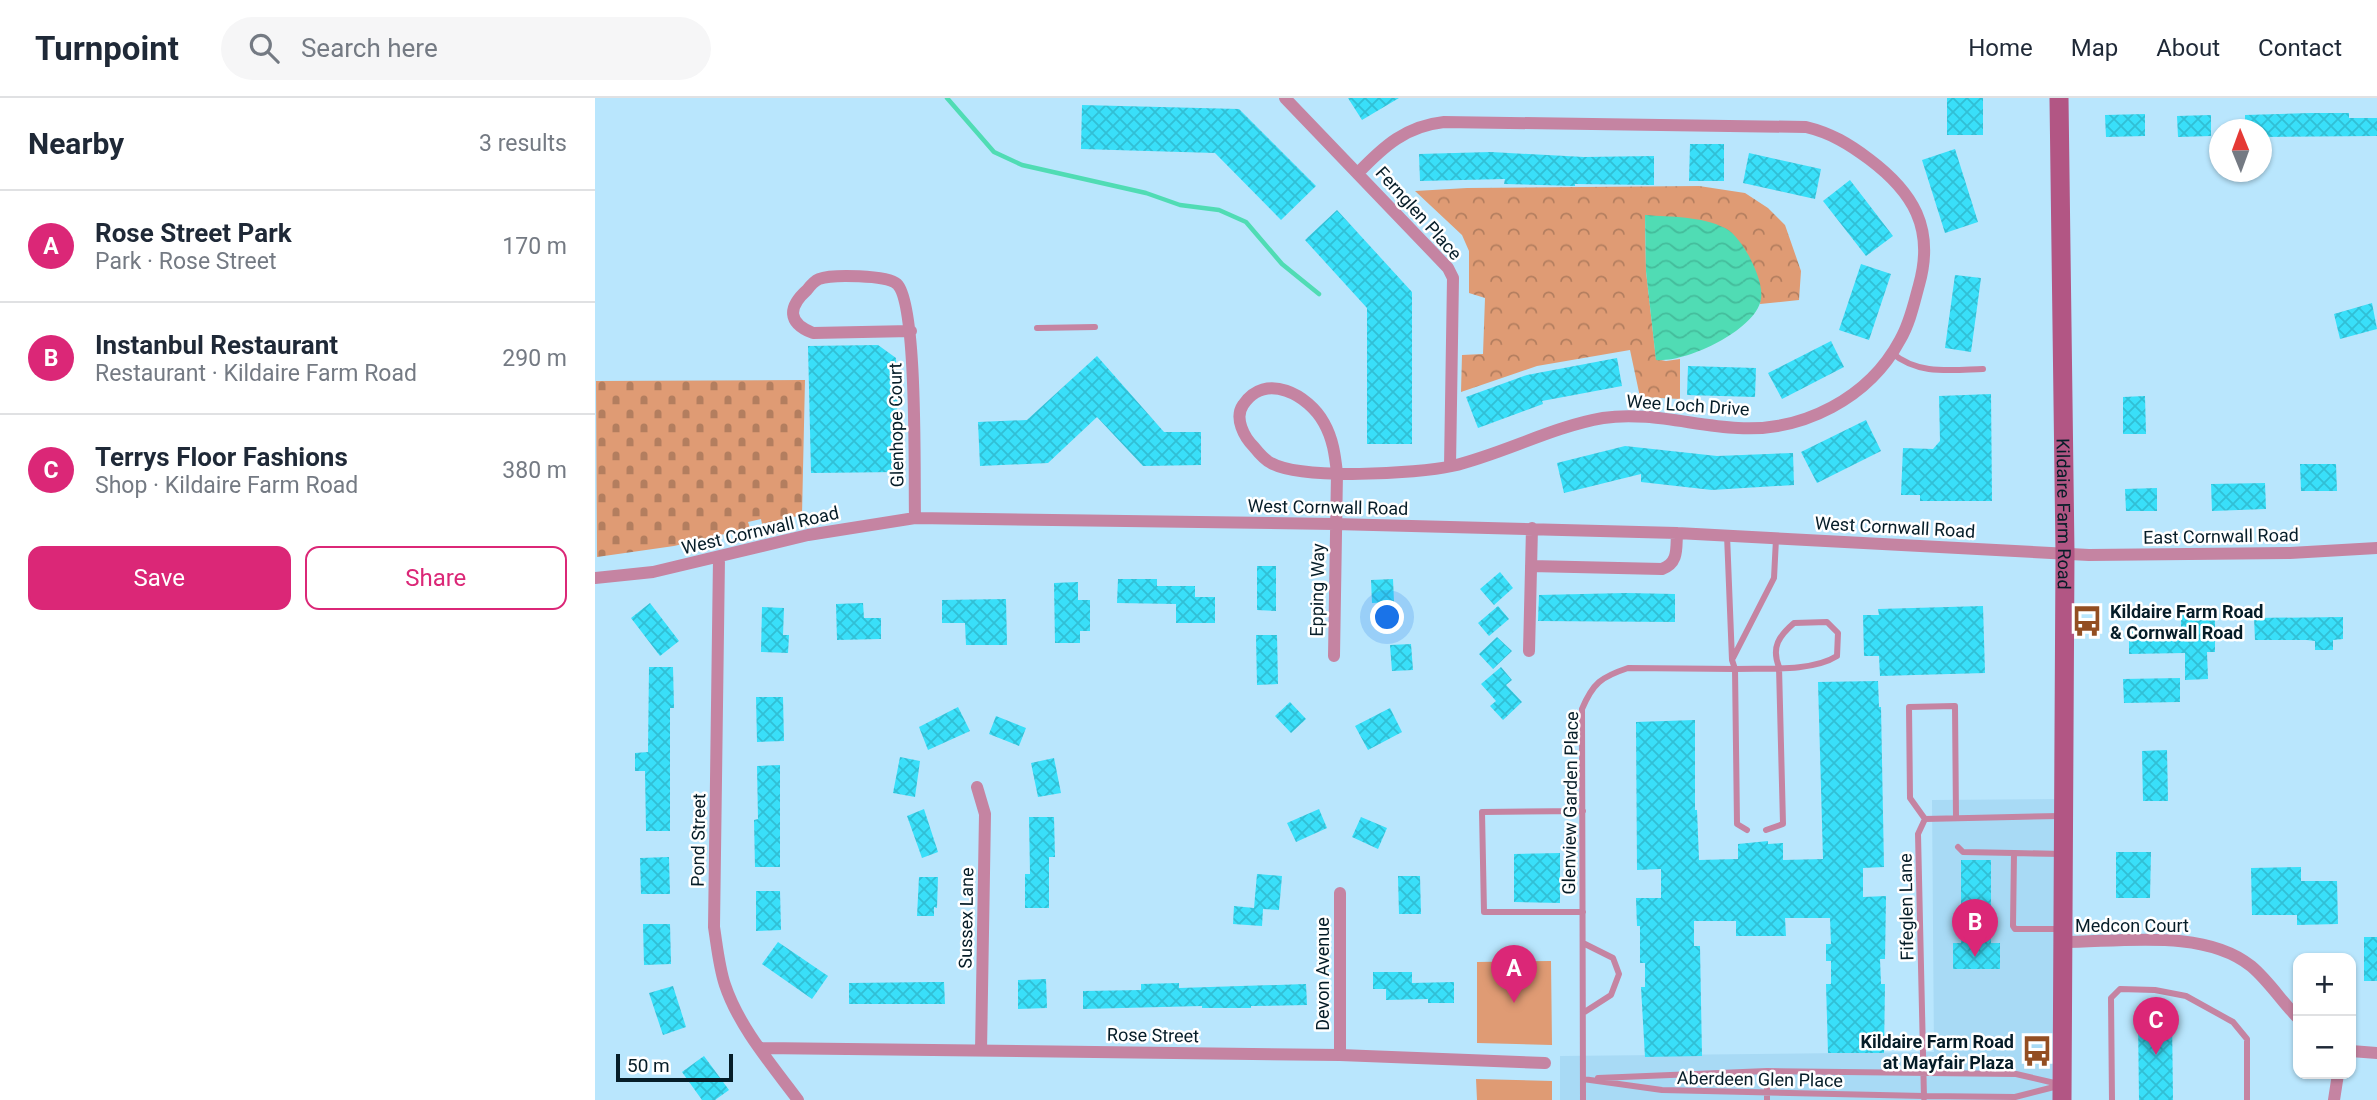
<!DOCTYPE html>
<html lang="en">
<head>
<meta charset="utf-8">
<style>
	:root { --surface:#fff; --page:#f6f6f7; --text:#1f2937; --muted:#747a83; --line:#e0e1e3; --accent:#db2777 }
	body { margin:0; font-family:Roboto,sans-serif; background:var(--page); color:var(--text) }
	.controls { position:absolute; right:21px; bottom:21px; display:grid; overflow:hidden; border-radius:14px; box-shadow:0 2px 5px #0004 }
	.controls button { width:63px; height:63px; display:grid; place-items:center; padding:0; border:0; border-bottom:2px solid var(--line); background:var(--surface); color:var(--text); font:35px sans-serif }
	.compass { position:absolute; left:1614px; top:21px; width:63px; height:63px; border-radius:50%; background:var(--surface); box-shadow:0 2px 5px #0004; rotate:359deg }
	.scale { position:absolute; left:21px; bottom:18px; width:117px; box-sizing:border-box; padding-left:7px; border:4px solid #061d28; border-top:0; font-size:19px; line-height:24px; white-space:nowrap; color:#061d28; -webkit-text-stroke:5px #fff; paint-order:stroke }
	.you { position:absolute; left:793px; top:520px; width:24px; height:24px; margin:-18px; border:5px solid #fff; border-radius:50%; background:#1a73e8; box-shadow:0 0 0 10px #1a73e833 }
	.badge { display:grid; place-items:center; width:46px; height:46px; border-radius:50%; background:var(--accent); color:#fff; font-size:23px; font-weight:700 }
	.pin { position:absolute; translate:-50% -58px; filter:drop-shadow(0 2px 4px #0008) }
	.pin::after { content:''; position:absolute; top:37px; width:24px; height:21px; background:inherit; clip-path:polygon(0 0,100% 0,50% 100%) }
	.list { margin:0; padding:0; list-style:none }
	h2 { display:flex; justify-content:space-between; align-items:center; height:91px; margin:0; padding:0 28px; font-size:30px }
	h2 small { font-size:23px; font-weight:400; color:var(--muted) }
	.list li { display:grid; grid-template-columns:46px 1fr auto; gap:21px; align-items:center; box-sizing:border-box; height:112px; padding:0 28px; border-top:2px solid var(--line) }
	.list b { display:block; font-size:26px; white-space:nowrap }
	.list p { margin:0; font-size:23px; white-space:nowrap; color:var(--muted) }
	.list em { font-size:23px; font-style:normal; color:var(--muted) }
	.actions { display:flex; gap:14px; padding:21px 28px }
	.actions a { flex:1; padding:16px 0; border:2px solid var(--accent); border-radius:14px; text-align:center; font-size:24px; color:var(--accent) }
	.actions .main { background:var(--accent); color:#fff }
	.icon { flex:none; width:38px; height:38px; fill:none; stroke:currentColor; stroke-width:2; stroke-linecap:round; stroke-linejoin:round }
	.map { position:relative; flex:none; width:1782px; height:1002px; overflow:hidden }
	header { display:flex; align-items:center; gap:42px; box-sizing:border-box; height:98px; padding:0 35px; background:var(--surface); border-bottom:2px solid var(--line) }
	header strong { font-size:33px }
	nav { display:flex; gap:38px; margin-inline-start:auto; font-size:24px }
	.search { width:490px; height:63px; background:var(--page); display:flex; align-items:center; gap:18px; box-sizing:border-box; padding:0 24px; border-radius:38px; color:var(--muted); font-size:26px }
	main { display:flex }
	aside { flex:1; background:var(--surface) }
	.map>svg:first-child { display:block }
	.built { fill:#a8daf5 }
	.forest { fill:url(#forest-crowns) }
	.cemetery { fill:url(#cemetery-stones) }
	.park { fill:#df9b74 }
	.water { fill:url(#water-waves) }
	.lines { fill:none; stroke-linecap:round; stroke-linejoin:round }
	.stream { stroke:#50dcb4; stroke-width:4.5 }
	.building { fill:url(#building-cross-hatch) }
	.lane { stroke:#c584a2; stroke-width:6 }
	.street { stroke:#c584a2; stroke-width:12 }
	.secondary { stroke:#b25684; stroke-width:19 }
	.labels { text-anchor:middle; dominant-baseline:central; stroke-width:5; stroke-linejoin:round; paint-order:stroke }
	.street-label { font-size:18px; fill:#061d28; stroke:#fff }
	.poi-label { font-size:18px; font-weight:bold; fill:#061d28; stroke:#fff; text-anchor:start }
</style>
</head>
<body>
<header>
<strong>Turnpoint</strong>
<div class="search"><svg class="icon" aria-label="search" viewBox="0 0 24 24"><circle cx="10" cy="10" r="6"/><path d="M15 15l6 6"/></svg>Search here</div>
<nav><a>Home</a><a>Map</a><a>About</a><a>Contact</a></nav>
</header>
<main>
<aside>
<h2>Nearby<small>3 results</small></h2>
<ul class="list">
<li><span class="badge">A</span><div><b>Rose Street Park</b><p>Park · Rose Street</p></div><em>170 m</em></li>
<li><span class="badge">B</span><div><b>Instanbul Restaurant</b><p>Restaurant · Kildaire Farm Road</p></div><em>290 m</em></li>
<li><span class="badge">C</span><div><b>Terrys Floor Fashions</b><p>Shop · Kildaire Farm Road</p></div><em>380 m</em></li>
</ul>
<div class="actions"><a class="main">Save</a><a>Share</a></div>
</aside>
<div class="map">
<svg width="1782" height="1002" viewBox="0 0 1782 1002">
	<defs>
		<pattern id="forest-crowns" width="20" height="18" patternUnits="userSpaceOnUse" patternTransform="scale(1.75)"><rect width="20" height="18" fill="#df9b74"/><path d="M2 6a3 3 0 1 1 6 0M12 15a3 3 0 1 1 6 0" fill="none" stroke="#b37e5f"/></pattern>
		<pattern id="cemetery-stones" width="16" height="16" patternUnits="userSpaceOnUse" patternTransform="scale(1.75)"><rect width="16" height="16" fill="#df9b74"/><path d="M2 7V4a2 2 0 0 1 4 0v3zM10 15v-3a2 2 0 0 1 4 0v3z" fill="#b37e5f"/></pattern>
		<pattern id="water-waves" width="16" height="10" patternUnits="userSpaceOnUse" patternTransform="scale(1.75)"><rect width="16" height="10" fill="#50dcb4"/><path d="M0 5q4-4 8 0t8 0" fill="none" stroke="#44bc9b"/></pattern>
		<pattern id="building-cross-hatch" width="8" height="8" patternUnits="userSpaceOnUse" patternTransform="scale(1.75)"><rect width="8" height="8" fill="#39dff9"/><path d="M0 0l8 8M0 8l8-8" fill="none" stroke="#31bfd5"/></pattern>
	</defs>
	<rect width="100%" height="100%" fill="#b9e6fd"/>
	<path class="built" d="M1470,701L1467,1002H965V958L1339,954L1337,702Z"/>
	<path class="forest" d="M1104,88L1150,95L1173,110L1190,127L1206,173L1204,202L1165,206L1166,194L1050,117L1051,173L1061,261L1071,263L1085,261V301L1045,299L1035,252L942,268L866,294L867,257L888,256L890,200L874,195V153L867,137L820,93L872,90Z"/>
	<path class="cemetery" d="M210,282L207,417L167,426L166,421L153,424L155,430L79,448L2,459L1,283Z"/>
	<path class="park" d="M956,863L957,947L882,945V864Z
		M881,981L957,983V1002H882Z"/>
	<path class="water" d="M1050,117C1076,119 1106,118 1130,130C1140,135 1148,148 1154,158C1160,170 1170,191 1165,205C1156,234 1090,265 1061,262L1051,173Z"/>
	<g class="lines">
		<path class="stream" d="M352,0L399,54L427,67L551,95L585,107L624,112L651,124L687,166L724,196"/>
	</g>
	<path class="building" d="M753,0H804L767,22Z
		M1352,0H1388V37H1352Z
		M487,7L644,11L721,88L686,122L620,55L486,51Z
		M1715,15H1754V20H1782V38L1667,39V32H1650V17Z
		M1550,16V38L1511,39L1510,17Z
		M1616,17V38L1583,39L1582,18Z
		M1095,46H1129V83H1094Z
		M1360,51L1383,124L1350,135L1327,62Z
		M896,54L989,59L1059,58V87L980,86V88L909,86L910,81L825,83L824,56Z
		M1154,55L1226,71L1220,101L1148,85Z
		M1255,82L1298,138L1271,158L1228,103Z
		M742,112L817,194V346H772V210L710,142Z
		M1266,166L1296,176L1274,242L1244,232Z
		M1360,177L1386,180L1376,254L1350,250Z
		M1777,205L1782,231L1745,241L1739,216Z
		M1236,243L1249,269L1187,301L1173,275Z
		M283,247L301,260L304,374L216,375L213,248Z
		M502,258L569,334H606V367L548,368L502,319L453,365L385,368L383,324L432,322Z
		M1022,260L1027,288L947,303L948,306L883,330L871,299L932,277Z
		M1093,268L1161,270L1160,299L1092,297Z
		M1396,296L1397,403H1325V397H1306L1308,350L1338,351L1345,343L1344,298Z
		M1550,298L1551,336H1528V299Z
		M1271,322L1286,353L1222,385L1206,354Z
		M1030,348L1122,358L1198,355L1199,387L1117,392L1046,384V376L969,395L962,365Z
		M1705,366H1741L1742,393H1706Z
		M1670,385L1671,411L1617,413L1616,386Z
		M1562,390V413H1531L1530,391Z
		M662,468H681V513L662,512Z
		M905,474L918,490L899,507L885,491Z
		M523,481H562V488H600V499H620V525H581V506L522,505Z
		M798,481L799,504L777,505L776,482Z
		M483,484V502H495V533H485V545H460L459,485Z
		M1031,495L1080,496V524L943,523L944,497Z
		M411,501L412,547H371L370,525H347V502Z
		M55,505L84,543L65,558L36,520Z
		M268,505L269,520H286V541L242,542L241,506Z
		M903,508L914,521L894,538L883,525Z
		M1388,508L1390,575L1285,578L1284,558H1269L1268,517H1284L1283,511Z
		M167,509L189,510L188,537H194L193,555L166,554Z
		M1586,513H1620V554H1612L1613,581L1590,582V555L1534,556V530L1586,529Z
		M1748,519V541L1738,542V552H1720V543L1712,542H1660L1659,520Z
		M661,537H682L683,586L662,587Z
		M902,539L917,553L898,571L884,556Z
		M816,546L818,572L797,573L795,547Z
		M54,569H78L79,610H75V733H51L50,673H40V655L53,654Z
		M906,569L917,582L911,587L927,604L908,622L895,608L901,603L886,586Z
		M1585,580V604L1529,605L1528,581Z
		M1283,583L1284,609H1286L1289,769L1268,770V799L1291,798L1290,861H1285L1286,886H1290L1289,955H1233L1231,886H1236V863H1231V846H1236L1235,820H1190L1191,838H1141V823H1099V848H1105L1107,958L1050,959L1046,889H1050V865H1045V828H1042L1041,800H1066V771L1042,772L1041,624L1100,622V712H1102L1104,762L1143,761V746L1173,743V746L1188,745V762L1228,761L1223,584Z
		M161,599H188L189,643L162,644Z
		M695,604L711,621L696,635L680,618Z
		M363,609L375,633L333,652L324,629Z
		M795,610L807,634L773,652L760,628Z
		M401,618L431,630L424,648L394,636Z
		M1572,652L1573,703H1548L1547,653Z
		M305,659L325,663L320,699L298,695Z
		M459,660L466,695L443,699L436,665Z
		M185,667V769H160L159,722L163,721L162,668Z
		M329,711L343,754L327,760L312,718Z
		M724,711L732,730L701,744L692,725Z
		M434,719H459L460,759H454V810H430V776H435Z
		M766,719L792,730L783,751L757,739Z
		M1521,754H1556L1555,800H1521Z
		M965,755V805L919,804V756Z
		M74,759L75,796H46L45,760Z
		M1366,762H1396V845H1405V871H1358V845H1366Z
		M1706,769V783H1742L1743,826L1702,827V817H1657L1656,770Z
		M662,776L687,778L684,812L668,811L667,828L638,826L639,808L659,810Z
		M803,778H825L826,816H804Z
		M324,779H343L342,810L339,809V818H322Z
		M161,793H185L186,832L161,833Z
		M48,826H75L76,866L49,867Z
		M1769,839H1782V883H1769Z
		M183,844L233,878L217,901L167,866Z
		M778,874H817V885L859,884V905H833V901L791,902V891H778Z
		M451,881L452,910L423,911V882Z
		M340,884H349L350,906H254V885Z
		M584,885V890L711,886L712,907L656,908V910H607V908L488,911V893L546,892V886Z
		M78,888L91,929L68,937L54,895Z
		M1577,920L1578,1002H1544L1543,921Z
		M109,958L134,992L120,1002H107L87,974Z"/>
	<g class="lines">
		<path class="lane" d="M442,230L500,229
			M1297,255C1323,277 1355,272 1388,271
			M1138,560L1179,480L1181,441
			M988,713L887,714L889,814H988
			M1330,721L1315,700L1314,609L1360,608L1361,719
			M1152,732L1142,726L1140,571C1170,570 1217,574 1242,558L1243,535L1232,524L1199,525C1184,538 1176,549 1184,569L1188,726L1171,732
			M1363,749L1368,754L1419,755
			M1466,831H1420L1418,828L1419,755L1467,756
			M988,845L1018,860L1024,876L1016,897L988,915
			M1003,980L1172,973L1421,976L1464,986
			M988,981L1067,992L1329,998L1420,999L1463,988
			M1329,1000L1323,736L1330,721L1465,718
			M988,1002L987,611C998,585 1006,579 1033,570L1140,571L1137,562L1132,437
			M1172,1002V973
			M1517,1002L1516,900L1525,891L1560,892L1591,898L1638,924L1652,941V1002"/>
		<path class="street" d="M690,0L853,170L858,180L855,368
			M316,233L218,235C192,225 193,209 212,192C215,188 219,183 224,181C237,176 292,177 302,186C323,206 319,383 320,420
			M124,460L119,829C122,848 124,869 130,887C144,929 177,967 203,1002
			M936,468L1067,471C1084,465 1081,450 1082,435
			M0,480L58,474L213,437L320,420L740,426L1082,435L1494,457L1695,455L1782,450
			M934,553L937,430
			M739,558L742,375C740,357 738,341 729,325C714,297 670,273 648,307C639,320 649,339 659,349C663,354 670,362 676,365C706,382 822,376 857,368C908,356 956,329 1008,320C1053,313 1099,328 1143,330C1208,334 1274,300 1305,242C1315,225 1319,205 1324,187C1340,130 1318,94 1274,61C1254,46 1236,35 1211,29L849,24C811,28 789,48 763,75
			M382,689L390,716L386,953
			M745,795V957
			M1468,844C1525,844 1609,830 1656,868C1674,883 1687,904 1703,920
			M166,950L745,957L950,965
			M1756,953L1782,955
			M1739,1002L1743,976"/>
		<path class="secondary" id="s1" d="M1464,0L1470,455L1467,1002"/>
	</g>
	<defs>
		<symbol id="bus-bare" viewBox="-9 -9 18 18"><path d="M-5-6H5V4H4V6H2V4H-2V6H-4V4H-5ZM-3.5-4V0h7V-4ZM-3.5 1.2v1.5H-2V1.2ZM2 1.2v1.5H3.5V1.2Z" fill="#934e22" stroke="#fff" stroke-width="2.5" paint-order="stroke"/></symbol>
	</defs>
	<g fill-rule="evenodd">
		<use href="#bus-bare" x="1470" y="501" width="44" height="44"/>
		<use href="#bus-bare" x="1420" y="931" width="44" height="44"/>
	</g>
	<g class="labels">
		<g class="street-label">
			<text transform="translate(824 115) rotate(48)">Fernglen Place</text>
			<text transform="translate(1093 307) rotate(4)">Wee Loch Drive</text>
			<text transform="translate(301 327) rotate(-91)">Glenhope Court</text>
			<text transform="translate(733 409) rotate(1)">West Cornwall Road</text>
			<text stroke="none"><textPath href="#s1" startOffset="416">Kildaire Farm Road</textPath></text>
			<text transform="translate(1300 429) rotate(3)">West Cornwall Road</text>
			<text transform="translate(165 432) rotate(-13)">West Cornwall Road</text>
			<text transform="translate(1626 438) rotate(-1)">East Cornwall Road</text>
			<text transform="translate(722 492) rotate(-89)">Epping Way</text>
			<text transform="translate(975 705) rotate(-89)">Glenview Garden Place</text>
			<text transform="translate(103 742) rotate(-89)">Pond Street</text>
			<text transform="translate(1311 809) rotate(-91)">Fifeglen Lane</text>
			<text transform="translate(371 820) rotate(-89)">Sussex Lane</text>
			<text x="1537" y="827">Medcon Court</text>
			<text transform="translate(727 876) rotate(-90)">Devon Avenue</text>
			<text transform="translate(558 937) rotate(1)">Rose Street</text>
			<text transform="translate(1165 981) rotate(1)">Aberdeen Glen Place</text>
		</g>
		<g class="poi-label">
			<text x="1515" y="513">Kildaire Farm Road<tspan x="1515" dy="21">&amp; Cornwall Road</tspan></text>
			<text x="1419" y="943" text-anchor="end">Kildaire Farm Road<tspan x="1419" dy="21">at Mayfair Plaza</tspan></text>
		</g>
	</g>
</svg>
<div class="controls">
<button>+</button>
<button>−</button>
</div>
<svg class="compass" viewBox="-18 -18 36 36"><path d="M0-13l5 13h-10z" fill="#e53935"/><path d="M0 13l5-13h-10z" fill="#747a83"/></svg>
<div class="scale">50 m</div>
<div class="you"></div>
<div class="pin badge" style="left:919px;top:905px">A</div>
<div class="pin badge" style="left:1380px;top:859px">B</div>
<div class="pin badge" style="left:1561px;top:957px">C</div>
</div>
</main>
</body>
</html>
